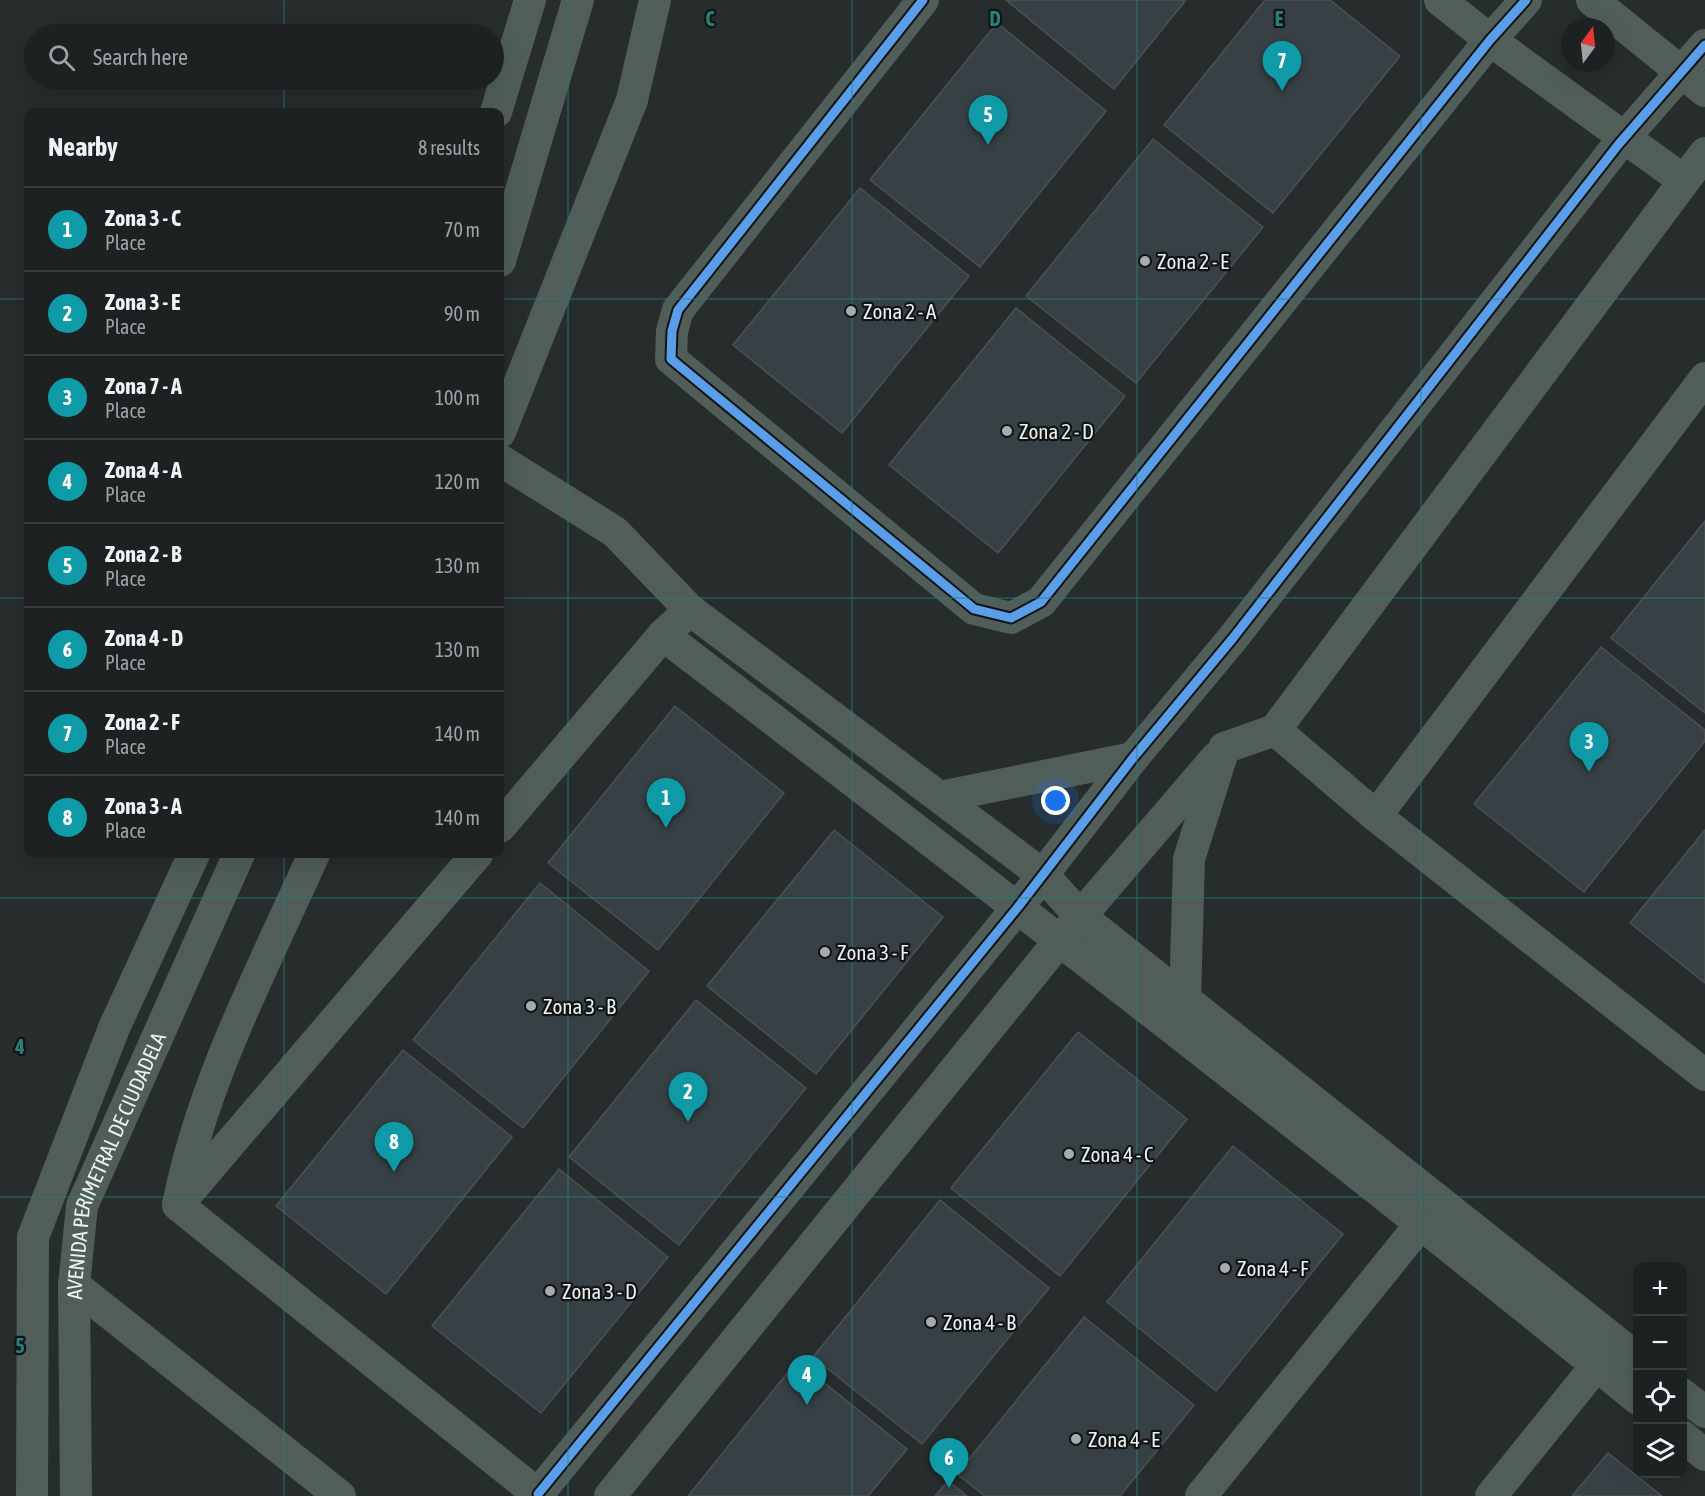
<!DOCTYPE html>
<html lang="en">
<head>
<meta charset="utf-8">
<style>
	:root { --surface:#1d2121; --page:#2a2e2e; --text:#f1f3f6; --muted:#a0a3a5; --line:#3b3e3f; --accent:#a7abab }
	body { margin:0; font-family:"Asap Condensed",sans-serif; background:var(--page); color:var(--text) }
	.controls { position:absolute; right:18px; bottom:18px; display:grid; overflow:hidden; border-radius:12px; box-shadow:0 6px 24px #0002 }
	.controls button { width:54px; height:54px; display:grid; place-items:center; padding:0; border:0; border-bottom:2px solid var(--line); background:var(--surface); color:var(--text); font:30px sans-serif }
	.compass { position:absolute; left:1561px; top:18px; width:54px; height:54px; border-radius:50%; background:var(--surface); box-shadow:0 6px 24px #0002; rotate:15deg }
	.you { position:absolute; left:1056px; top:801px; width:21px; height:21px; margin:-15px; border:4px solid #fff; border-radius:50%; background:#1a73e8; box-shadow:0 0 0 9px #1a73e833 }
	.badge { display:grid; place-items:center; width:39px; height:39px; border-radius:50%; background:var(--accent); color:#fff; font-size:20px; font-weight:700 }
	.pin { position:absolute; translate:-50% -50px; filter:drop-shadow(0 2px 3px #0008) }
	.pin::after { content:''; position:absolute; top:32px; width:21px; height:18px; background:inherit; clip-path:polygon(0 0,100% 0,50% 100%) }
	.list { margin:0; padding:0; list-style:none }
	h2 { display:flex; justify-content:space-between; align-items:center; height:78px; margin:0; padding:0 24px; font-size:26px }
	h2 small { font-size:20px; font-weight:400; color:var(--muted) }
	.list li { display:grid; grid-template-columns:39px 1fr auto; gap:18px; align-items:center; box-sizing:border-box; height:84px; padding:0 24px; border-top:2px solid var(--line) }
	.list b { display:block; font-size:22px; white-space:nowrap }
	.list p { margin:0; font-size:20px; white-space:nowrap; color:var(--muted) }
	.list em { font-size:20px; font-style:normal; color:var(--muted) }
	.icon { flex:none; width:33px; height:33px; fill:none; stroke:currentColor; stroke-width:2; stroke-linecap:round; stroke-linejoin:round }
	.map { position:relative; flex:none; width:1705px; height:1496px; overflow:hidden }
	.search { position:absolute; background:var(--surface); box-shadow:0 6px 24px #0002; left:24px; top:24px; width:480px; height:66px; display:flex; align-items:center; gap:15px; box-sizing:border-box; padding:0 21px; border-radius:33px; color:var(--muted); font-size:22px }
	.panel { position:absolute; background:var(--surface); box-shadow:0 6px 24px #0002; left:24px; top:108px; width:480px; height:750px; border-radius:12px }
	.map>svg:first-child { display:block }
	.building { fill:#374145; stroke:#4d5051; stroke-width:1.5 }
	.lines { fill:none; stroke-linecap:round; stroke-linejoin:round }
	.minor { stroke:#505d59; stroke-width:32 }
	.cycleway-casing { stroke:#111415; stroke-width:13 }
	.cycleway { stroke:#5a9eea; stroke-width:9 }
	.grid { fill:none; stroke:#25827b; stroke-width:1.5; stroke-opacity:0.55 }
	.poi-dot { fill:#a7abab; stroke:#111415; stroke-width:2 }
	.labels { text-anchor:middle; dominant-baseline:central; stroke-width:4.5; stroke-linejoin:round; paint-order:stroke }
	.poi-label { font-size:21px; fill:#ecf0f0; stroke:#111415; text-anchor:start }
	.street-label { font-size:21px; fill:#ecf0f0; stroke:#111415 }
	.grid-label { font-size:20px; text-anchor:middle; font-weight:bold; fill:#25827b; stroke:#111415; stroke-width:4.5; stroke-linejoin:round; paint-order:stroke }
</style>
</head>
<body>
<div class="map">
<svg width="1705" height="1496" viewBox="0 0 1705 1496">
	<rect width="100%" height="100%" fill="#272c2c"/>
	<path class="building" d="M1006,0H1186L1114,89Z
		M1265,0H1330L1400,56L1273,213L1164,125Z
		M997,23L1106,111L980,267L870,180Z
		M1153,139L1263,227L1136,383L1026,296Z
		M860,188L969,276L842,433L733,345Z
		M1016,308L1125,396L998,553L889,465Z
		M1705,521V713L1611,638Z
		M1601,647L1705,730V741L1584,892L1474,804Z
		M675,706L784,793L658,950L548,863Z
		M834,830L943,917L816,1074L707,986Z
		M1705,830V983L1630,923Z
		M540,883L649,971L523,1128L413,1040Z
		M696,1000L806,1088L679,1245L569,1157Z
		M1078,1032L1187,1119L1060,1276L951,1188Z
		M403,1050L512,1137L386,1294L276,1206Z
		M1233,1146L1343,1234L1216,1391L1107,1302Z
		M559,1169L668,1257L541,1413L432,1326Z
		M940,1200L1049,1288L922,1444L813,1357Z
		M1084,1317L1194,1405L1120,1496H985L957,1474Z
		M797,1361L907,1449L868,1496H688Z
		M1608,1453L1662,1496H1572Z
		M948,1481L967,1496H935Z"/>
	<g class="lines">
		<g class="minor">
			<path d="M923,0L678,310L672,331L671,359L974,609L1011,618L1041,602L1490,40L1526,0"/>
			<path d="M1440,0L1490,40L1683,180"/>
			<path d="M1592,0L1705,91"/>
			<path d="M496,112L530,0"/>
			<path d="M500,261L578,0"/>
			<path d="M500,432L632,100L655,0"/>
			<path d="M500,460L615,532L690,610L663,635L500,827"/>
			<path d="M690,610L1043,875L1080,916L1638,1359"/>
			<path d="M663,635C990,886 1318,1138 1638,1399"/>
			<path d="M1275,730L1376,816L1705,1075"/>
			<path d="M940,797L1133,758"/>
			<path d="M1376,816L1705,378"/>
			<path d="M314,854C263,968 202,1082 178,1205L540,1496"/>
			<path d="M1185,1001L1189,859L1224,748L1275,730L1705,153"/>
			<path d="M180,1202L477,854"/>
			<path d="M74,1285L340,1496"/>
			<path d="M1682,1394L1705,1412"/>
			<path d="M1682,1436L1705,1455"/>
			<path d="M538,1494L1018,907L1133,758L1233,638L1618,145L1705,45"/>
			<path d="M32,1496L33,1237L114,1028L194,854"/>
			<path id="s1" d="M76,1496L74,1285L82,1206L239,854"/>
			<path d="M610,1496L1060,940L1216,758"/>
			<path d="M1201,1496L1420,1225"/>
			<path d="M1491,1496L1596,1366"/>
		</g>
		<defs>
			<path id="cycleway" d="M923,0L678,310L672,331L671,359L974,609L1011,618L1041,602L1490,40L1526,0
				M538,1494L1018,907L1133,758L1233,638L1618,145L1705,45"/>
		</defs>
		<use href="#cycleway" class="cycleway-casing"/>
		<use href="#cycleway" class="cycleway"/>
	</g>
	<path class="grid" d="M284,0V34M568,0V1496M852,0V1496M1137,0V1496M1421,0V1496M284,80V112M0,299H28M500,299H1705M0,598H28M500,598H1705M284,854V1496M0,898H1705M0,1197H1705"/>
	<g class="poi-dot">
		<circle cx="1145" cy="261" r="6"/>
		<circle cx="851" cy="311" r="6"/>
		<circle cx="1007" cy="431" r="6"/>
		<circle cx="825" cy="952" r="6"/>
		<circle cx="531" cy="1006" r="6"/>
		<circle cx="1069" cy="1154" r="6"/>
		<circle cx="1225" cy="1268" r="6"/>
		<circle cx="550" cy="1291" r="6"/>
		<circle cx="931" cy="1322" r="6"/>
		<circle cx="1076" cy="1439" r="6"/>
	</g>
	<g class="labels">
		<g class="poi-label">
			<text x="1157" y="261">Zona 2 - E</text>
			<text x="863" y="311">Zona 2 - A</text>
			<text x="1019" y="431">Zona 2 - D</text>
			<text x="837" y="952">Zona 3 - F</text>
			<text x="543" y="1006">Zona 3 - B</text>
			<text x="1081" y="1154">Zona 4 - C</text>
			<text x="1237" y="1268">Zona 4 - F</text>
			<text x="562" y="1291">Zona 3 - D</text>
			<text x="943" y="1322">Zona 4 - B</text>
			<text x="1088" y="1439">Zona 4 - E</text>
		</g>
		<g class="street-label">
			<text stroke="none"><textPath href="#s1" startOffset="338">AVENIDA PERIMETRAL DE CIUDADELA</textPath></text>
		</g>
	</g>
	<g class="grid-label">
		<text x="710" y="26">C</text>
		<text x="995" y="26">D</text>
		<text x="1279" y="26">E</text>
		<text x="20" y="1054">4</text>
		<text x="20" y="1353">5</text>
	</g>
</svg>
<div class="controls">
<button>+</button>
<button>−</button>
<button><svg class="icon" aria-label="locate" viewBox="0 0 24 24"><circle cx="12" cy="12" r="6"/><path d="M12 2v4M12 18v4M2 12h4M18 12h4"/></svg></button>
<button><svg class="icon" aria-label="layers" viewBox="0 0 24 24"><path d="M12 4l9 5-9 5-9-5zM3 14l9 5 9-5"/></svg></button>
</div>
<svg class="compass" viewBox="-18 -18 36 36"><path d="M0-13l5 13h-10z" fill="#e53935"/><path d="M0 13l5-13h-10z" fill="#a0a3a5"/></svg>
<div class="you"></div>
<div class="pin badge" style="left:666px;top:828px;background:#0f9aa8">1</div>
<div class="pin badge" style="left:688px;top:1122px;background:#0f9aa8">2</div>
<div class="pin badge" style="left:1589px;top:772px;background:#0f9aa8">3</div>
<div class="pin badge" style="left:807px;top:1405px;background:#0f9aa8">4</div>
<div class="pin badge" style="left:988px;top:145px;background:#0f9aa8">5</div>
<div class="pin badge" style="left:949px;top:1488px;background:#0f9aa8">6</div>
<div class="pin badge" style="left:1282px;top:91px;background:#0f9aa8">7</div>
<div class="pin badge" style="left:394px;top:1172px;background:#0f9aa8">8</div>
<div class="search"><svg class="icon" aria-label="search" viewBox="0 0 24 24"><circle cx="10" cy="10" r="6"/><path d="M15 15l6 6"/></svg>Search here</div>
<section class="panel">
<h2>Nearby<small>8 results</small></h2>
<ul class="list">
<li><span class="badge" style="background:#0f9aa8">1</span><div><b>Zona 3 - C</b><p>Place</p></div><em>70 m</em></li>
<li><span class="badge" style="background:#0f9aa8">2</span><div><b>Zona 3 - E</b><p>Place</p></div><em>90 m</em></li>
<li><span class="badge" style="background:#0f9aa8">3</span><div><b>Zona 7 - A</b><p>Place</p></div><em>100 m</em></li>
<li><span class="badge" style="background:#0f9aa8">4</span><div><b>Zona 4 - A</b><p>Place</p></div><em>120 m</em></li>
<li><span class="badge" style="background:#0f9aa8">5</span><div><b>Zona 2 - B</b><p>Place</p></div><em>130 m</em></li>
<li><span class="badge" style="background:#0f9aa8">6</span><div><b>Zona 4 - D</b><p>Place</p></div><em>130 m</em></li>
<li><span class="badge" style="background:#0f9aa8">7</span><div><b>Zona 2 - F</b><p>Place</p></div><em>140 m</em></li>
<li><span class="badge" style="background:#0f9aa8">8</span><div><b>Zona 3 - A</b><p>Place</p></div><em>140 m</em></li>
</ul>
</section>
</div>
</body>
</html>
